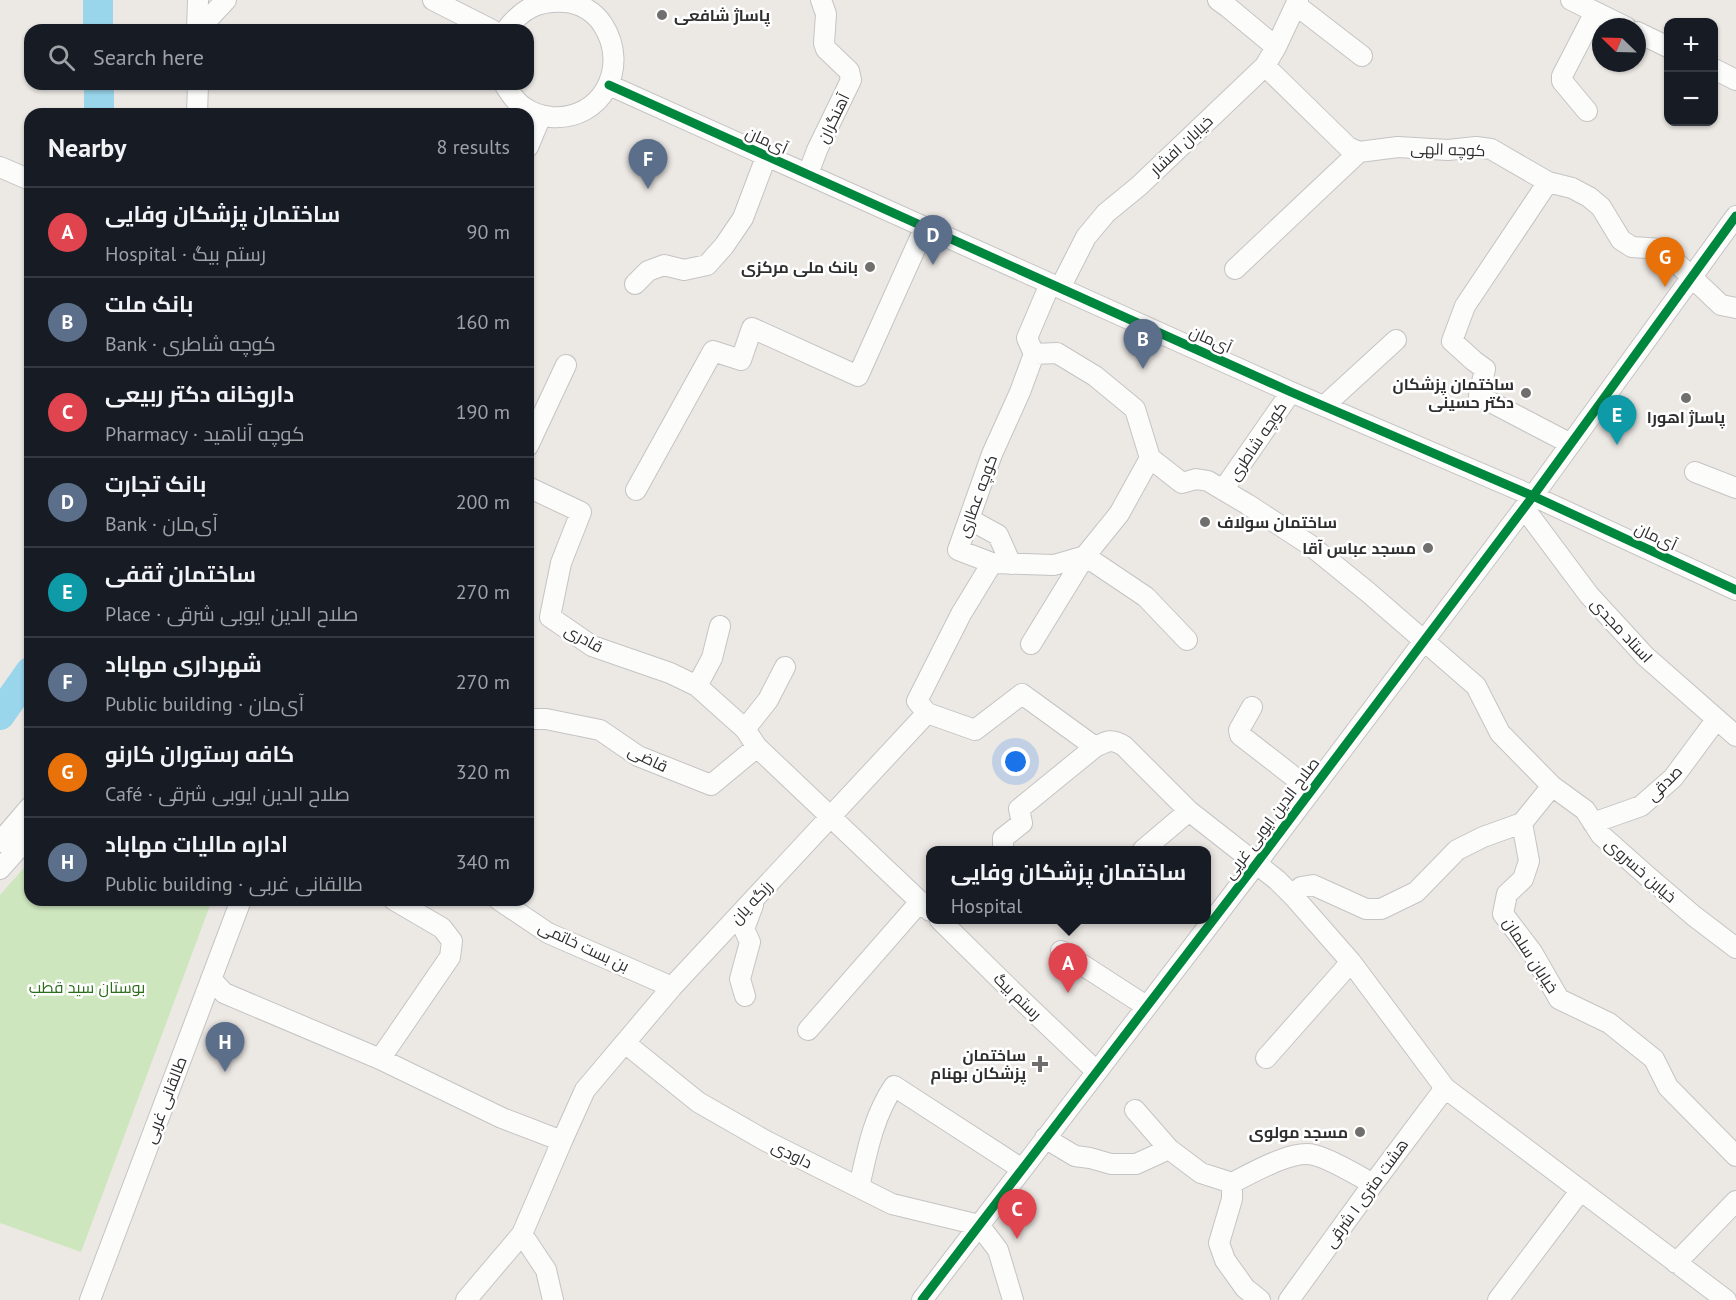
<!DOCTYPE html>
<html lang="en">
<head>
<meta charset="utf-8">
<style>
	:root { --surface:#171b24; --page:#20242c; --text:#f1f3f6; --muted:#9ea1a6; --line:#363941; --accent:#8c9099 }
	body { margin:0; font-family:"PT Sans",Cairo,sans-serif; background:var(--page); color:var(--text) }
	.controls { position:absolute; right:18px; top:18px; display:grid; overflow:hidden; border-radius:12px; box-shadow:0 2px 4px #0004 }
	.controls button { width:54px; height:54px; display:grid; place-items:center; padding:0; border:0; border-bottom:2px solid var(--line); background:var(--surface); color:var(--text); font:30px sans-serif }
	.compass { position:absolute; left:1592px; top:18px; width:54px; height:54px; border-radius:50%; background:var(--surface); box-shadow:0 2px 4px #0004; rotate:293deg }
	.you { position:absolute; left:1016px; top:762px; width:21px; height:21px; margin:-15px; border:4px solid #fff; border-radius:50%; background:#1a73e8; box-shadow:0 0 0 9px #1a73e833 }
	.badge { display:grid; place-items:center; width:39px; height:39px; border-radius:50%; background:var(--accent); color:#fff; font-size:20px; font-weight:700 }
	.pin { position:absolute; translate:-50% -50px; filter:drop-shadow(0 2px 3px #0008) }
	.pin::after { content:''; position:absolute; top:32px; width:21px; height:18px; background:inherit; clip-path:polygon(0 0,100% 0,50% 100%) }
	.popup { position:absolute; left:926px; top:846px; width:285px; height:78px; box-sizing:border-box; display:grid; place-content:center; border-radius:12px; background:var(--surface); filter:drop-shadow(0 2px 4px #0005); font-size:20px; white-space:nowrap; color:var(--muted) }
	.popup b { font-size:22px; color:var(--text) }
	.popup::after { content:''; position:absolute; left:50%; top:100%; margin-left:-12px; border:12px solid transparent; border-top-color:var(--surface) }
	.list { margin:0; padding:0; list-style:none }
	h2 { display:flex; justify-content:space-between; align-items:center; height:78px; margin:0; padding:0 24px; font-size:26px }
	h2 small { font-size:20px; font-weight:400; color:var(--muted) }
	.list li { display:grid; grid-template-columns:39px 1fr auto; gap:18px; align-items:center; box-sizing:border-box; height:90px; padding:0 24px; border-top:2px solid var(--line) }
	.list b { display:block; font-size:22px; white-space:nowrap }
	.list p { margin:0; font-size:20px; white-space:nowrap; color:var(--muted) }
	.list em { font-size:20px; font-style:normal; color:var(--muted) }
	.icon { flex:none; width:33px; height:33px; fill:none; stroke:currentColor; stroke-width:2; stroke-linecap:round; stroke-linejoin:round }
	.map { position:relative; flex:none; width:1736px; height:1300px; overflow:hidden }
	.search { position:absolute; background:var(--surface); box-shadow:0 2px 4px #0004; left:24px; top:24px; width:510px; height:66px; display:flex; align-items:center; gap:15px; box-sizing:border-box; padding:0 21px; border-radius:18px; color:var(--muted); font-size:22px }
	.panel { position:absolute; background:var(--surface); box-shadow:0 2px 4px #0004; left:24px; top:108px; width:510px; height:798px; border-radius:18px }
	.map>svg:first-child { display:block }
	.green { fill:#cee6be }
	.lines { fill:none; stroke-linecap:round; stroke-linejoin:round }
	.river { stroke:#99d6ec; stroke-width:30 }
	.minor-casing { stroke:#c5c4c5; stroke-width:22 }
	.minor { stroke:#fcfcfb; stroke-width:20 }
	.cycleway-casing { stroke:#fff; stroke-width:13 }
	.cycleway { stroke:#00873e; stroke-width:9 }
	.poi-dot { fill:#706f6e; stroke:#fff; stroke-width:2 }
	.labels { text-anchor:middle; dominant-baseline:central; stroke-width:5; stroke-linejoin:round; paint-order:stroke }
	.poi-label { font-size:16px; font-weight:bold; fill:#2e2e2e; stroke:#fff; text-anchor:end }
	.street-label { font-size:16px; fill:#2e2e2e; stroke:#fff }
	.park-label { font-size:16px; fill:#2c6e1b; stroke:#fff }
</style>
</head>
<body>
<div class="map">
<svg width="1736" height="1300" viewBox="0 0 1736 1300">
	<rect width="100%" height="100%" fill="#ece8e4"/>
	<path class="green" d="M30,861V900H212L81,1252L0,1223V895Z"/>
	<g class="lines">
		<path class="river" d="M98,0V30
			M99,84V114
			M0,715L30,672"/>
		<defs>
			<path id="minor" d="M433,0L492,30
				M1218,0L1229,8L1276,47
				M1571,0L1626,27
				M1296,5L1362,56
				M197,30L198,0
				M198,30L226,0
				M1637,32L1668,47
				M1265,66L1348,147L1359,152L1398,147L1448,150L1476,147L1491,149L1548,182L1572,188L1589,197L1601,207L1621,240L1632,247L1662,249L1721,305L1736,308
				M1714,69L1736,80
				M504,84C510,93 515,102 525,108C532,113 542,116 551,117C602,121 630,67 603,25C595,12 580,3 565,2C538,0 522,9 506,30
				M609,85L1291,392L1533,496L1736,590
				M1587,111L1562,81V76L1595,12
				M197,114L198,84
				M528,147L541,116
				M0,167L30,180
				M808,174L817,150L851,80L849,71L826,49L824,43L826,14L821,0
				M1548,182L1465,306L1452,341L1474,361L1485,369L1479,396L1571,444
				M1235,269L1359,152
				M635,284L648,271L664,265L684,270L707,265L724,246L743,218L766,157
				M1060,288L1086,237L1106,213L1139,186L1265,66L1276,47L1298,0
				M1324,406L1396,340
				M528,446L566,365
				M1150,458L1182,483L1196,479L1208,481L1247,504L1310,545L1369,593L1476,686L1500,733L1552,786L1522,823L1483,837L1457,850L1416,892L1381,909H1366L1313,885L1301,887L1294,897
				M1695,472L1736,488
				M528,487L581,512L561,563L550,617L592,646L670,673L697,686L745,729L757,747L930,911
				M636,490L713,351L741,360L752,328L858,376L925,227
				M1223,490L1291,392
				M1524,508L1589,595L1645,656L1736,736
				M969,519L998,535L1011,564
				M992,563L1054,565L1085,556L1119,514L1150,458L1135,409L1095,376L1057,353L1034,354
				M1031,644L1085,556L1146,597L1187,640
				M697,686L712,658L720,626
				M1252,707L1239,730L1240,735L1311,790
				M927,713L917,701L961,614L992,563L958,550L992,454L1020,392L1034,354L1027,338L1050,284
				M528,719H546L600,730L638,756L711,785L757,747
				M745,729L768,700L785,667
				M1095,747C1107,741 1112,738 1124,746L1189,811L1277,880L1294,897L1351,962L1445,1088L1726,1300
				M1552,786L1585,810L1601,835L1646,875L1694,916L1736,948
				M1522,823L1529,861L1523,879L1507,894L1503,914L1532,952L1559,999L1609,1023L1654,1059L1668,1087L1736,1156
				M1593,823L1641,806L1673,778L1716,720
				M0,842L30,807
				M1143,850L1189,811
				M0,869L30,835
				M499,900L548,933L672,987
				M940,920L1011,990L1096,1071
				M1061,951L1146,1006
				M211,979L224,993L380,1059L502,1118L562,1141L522,1234L466,1300
				M745,996L740,979L750,942L744,929L753,905
				M808,1030L919,903
				M625,1043L698,1102L766,1141L892,1204L979,1225L998,1250L1013,1300
				M1266,1058L1351,962
				M380,1059L450,957L452,941L442,928L394,900
				M1135,1110L1169,1149
				M1045,1138L1075,1156L1090,1158L1111,1164H1136L1169,1149L1201,1173L1232,1183
				M562,1141L585,1090L672,987L927,713L975,730L1022,694L1095,747L1019,809L1022,823L1003,838V850
				M859,1187C867,1152 873,1117 894,1086L1022,1169
				M522,1234L546,1270L553,1300
				M1676,1263L1736,1201
				M90,1300L241,900
				M922,1300L1256,864L1533,496L1736,216
				M1260,1300L1245,1288L1225,1260L1219,1243L1232,1199V1183C1252,1173 1293,1149 1314,1155C1331,1159 1357,1175 1373,1184
				M1289,1300L1373,1184L1445,1088
				M1498,1300L1581,1190"/>
		</defs>
		<use href="#minor" class="minor-casing"/>
		<use href="#minor" class="minor"/>
		<defs>
			<path id="cycleway" d="M609,85L1291,392L1533,496L1736,590
				M922,1300L1256,864L1533,496L1736,216"/>
		</defs>
		<use href="#cycleway" class="cycleway-casing"/>
		<use href="#cycleway" class="cycleway"/>
	</g>
	<g class="poi-dot">
		<circle cx="662" cy="15" r="6"/>
		<circle cx="870" cy="267" r="6"/>
		<circle cx="1526" cy="393" r="6"/>
		<circle cx="1686" cy="398" r="6"/>
		<circle cx="1205" cy="522" r="6"/>
		<circle cx="1428" cy="548" r="6"/>
		<path d="M1037 1055h6v6h6v6h-6v6h-6v-6h-6v-6h6z"/>
		<circle cx="1360" cy="1132" r="6"/>
	</g>
	<g class="labels">
		<g class="poi-label">
			<text x="674" y="15" text-anchor="start">پاساژ شافعی</text>
			<text x="858" y="267">بانک ملی مرکزی</text>
			<text x="1514" y="384">ساختمان پزشکان<tspan x="1514" dy="18">دکتر حسینی</tspan></text>
			<text x="1686" y="417" text-anchor="middle">پاساژ اهورا</text>
			<text x="1217" y="522" text-anchor="start">ساختمان سولاف</text>
			<text x="1416" y="548">مسجد عباس آقا</text>
			<text x="1026" y="1055">ساختمان<tspan x="1026" dy="18">پزشکان بهنام</tspan></text>
			<text x="1348" y="1132">مسجد مولوی</text>
		</g>
		<g class="street-label">
			<text transform="translate(833 118) rotate(-64)">آهنگران</text>
			<text transform="translate(767 140) rotate(24)">آی‌مان</text>
			<text transform="translate(1181 145) rotate(-43)">خیابان افشار</text>
			<text transform="translate(1448 149) rotate(2)">کوچه الهی</text>
			<text transform="translate(1211 339) rotate(24)">آی‌مان</text>
			<text transform="translate(1257 441) rotate(-56)">کوچه شاطری</text>
			<text transform="translate(977 496) rotate(-70)">کوچه عطاری</text>
			<text transform="translate(1656 536) rotate(25)">آی‌مان</text>
			<text transform="translate(1622 630) rotate(47)">استاد مجدی</text>
			<text transform="translate(584 638) rotate(29)">قادری</text>
			<text transform="translate(648 758) rotate(26)">قاضی</text>
			<text transform="translate(1664 783) rotate(-45)">صدقی</text>
			<text transform="translate(1271 818) rotate(-53)">صلاح الدین ایوبی غریی</text>
			<text transform="translate(1641 870) rotate(41)">خیابن خسروی</text>
			<text transform="translate(751 902) rotate(-47)">رزگه یان</text>
			<text transform="translate(584 946) rotate(25)">بن بست خاتمی</text>
			<text transform="translate(1531 955) rotate(57)">خیابان سلمان</text>
			<text transform="translate(1018 996) rotate(44)">رستم بیگ</text>
			<text transform="translate(165 1100) rotate(-69)">طالقانی غربی</text>
			<text transform="translate(792 1154) rotate(26)">داودی</text>
			<text transform="translate(1366 1193) rotate(-54)">هشت متری ۱ شرقی</text>
		</g>
		<g class="park-label">
			<text x="87" y="987">بوستان سید قطب</text>
		</g>
	</g>
</svg>
<div class="controls">
<button>+</button>
<button>−</button>
</div>
<svg class="compass" viewBox="-18 -18 36 36"><path d="M0-13l5 13h-10z" fill="#e53935"/><path d="M0 13l5-13h-10z" fill="#9ea1a6"/></svg>
<div class="you"></div>
<div class="pin badge" style="left:1068px;top:993px;background:#e0444e">A</div>
<div class="popup"><b>ساختمان پزشکان وفایی</b>Hospital</div>
<div class="pin badge" style="left:1143px;top:369px;background:#5c6f8a">B</div>
<div class="pin badge" style="left:1017px;top:1239px;background:#e0444e">C</div>
<div class="pin badge" style="left:933px;top:265px;background:#5c6f8a">D</div>
<div class="pin badge" style="left:1617px;top:445px;background:#0f9aa8">E</div>
<div class="pin badge" style="left:648px;top:189px;background:#5c6f8a">F</div>
<div class="pin badge" style="left:1665px;top:287px;background:#e8710a">G</div>
<div class="pin badge" style="left:225px;top:1072px;background:#5c6f8a">H</div>
<div class="search"><svg class="icon" aria-label="search" viewBox="0 0 24 24"><circle cx="10" cy="10" r="6"/><path d="M15 15l6 6"/></svg>Search here</div>
<section class="panel">
<h2>Nearby<small>8 results</small></h2>
<ul class="list">
<li><span class="badge" style="background:#e0444e">A</span><div><b>ساختمان پزشکان وفایی</b><p>Hospital · رستم بیگ</p></div><em>90 m</em></li>
<li><span class="badge" style="background:#5c6f8a">B</span><div><b>بانک ملت</b><p>Bank · کوچه شاطری</p></div><em>160 m</em></li>
<li><span class="badge" style="background:#e0444e">C</span><div><b>داروخانه دکتر ربیعی</b><p>Pharmacy · کوچه آناهید</p></div><em>190 m</em></li>
<li><span class="badge" style="background:#5c6f8a">D</span><div><b>بانک تجارت</b><p>Bank · آی‌مان</p></div><em>200 m</em></li>
<li><span class="badge" style="background:#0f9aa8">E</span><div><b>ساختمان ثقفی</b><p>Place · صلاح الدین ایوبی شرقی</p></div><em>270 m</em></li>
<li><span class="badge" style="background:#5c6f8a">F</span><div><b>شهرداری مهاباد</b><p>Public building · آی‌مان</p></div><em>270 m</em></li>
<li><span class="badge" style="background:#e8710a">G</span><div><b>کافه رستوران کارنو</b><p>Café · صلاح الدین ایوبی شرقی</p></div><em>320 m</em></li>
<li><span class="badge" style="background:#5c6f8a">H</span><div><b>اداره مالیات مهاباد</b><p>Public building · طالقانی غربی</p></div><em>340 m</em></li>
</ul>
</section>
</div>
</body>
</html>
